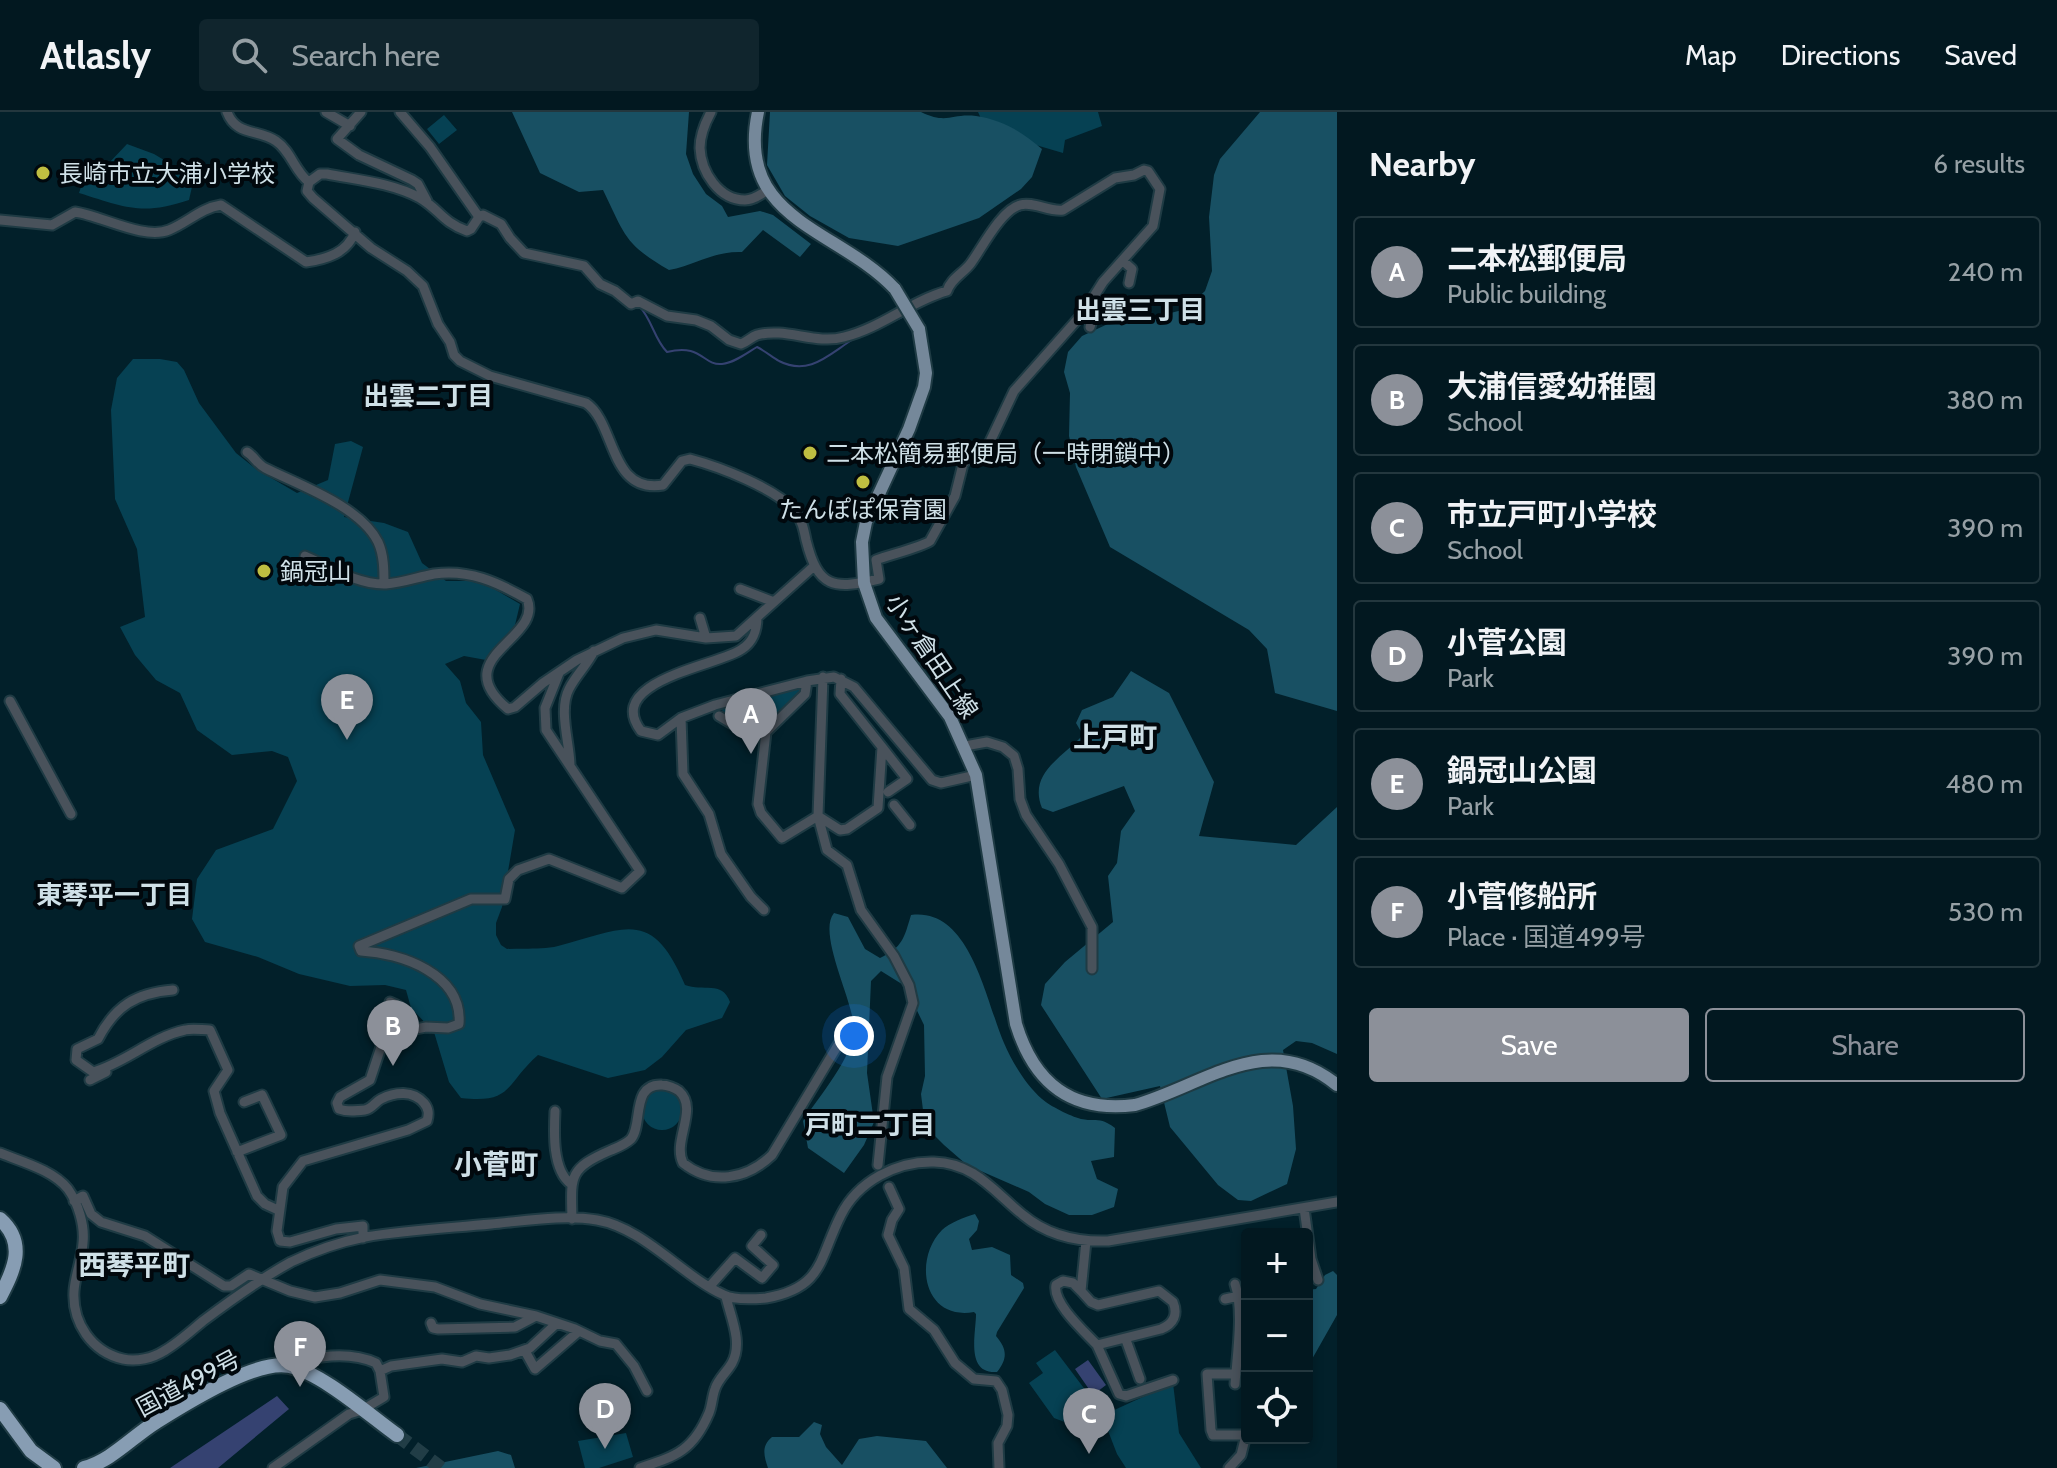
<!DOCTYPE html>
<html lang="en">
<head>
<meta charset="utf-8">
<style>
	:root { --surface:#021820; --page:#10252d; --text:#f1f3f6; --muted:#96a0a5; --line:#23373e; --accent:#8c9099 }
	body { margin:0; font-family:Cabin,"Noto Sans JP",sans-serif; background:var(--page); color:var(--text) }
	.controls { position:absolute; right:24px; bottom:24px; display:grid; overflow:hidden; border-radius:8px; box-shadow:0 4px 12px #0003 }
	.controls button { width:72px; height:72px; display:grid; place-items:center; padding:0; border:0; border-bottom:2px solid var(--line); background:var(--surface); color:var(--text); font:40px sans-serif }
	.you { position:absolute; left:854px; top:924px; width:28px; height:28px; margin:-20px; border:6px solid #fff; border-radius:50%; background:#1a73e8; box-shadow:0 0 0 12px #1a73e833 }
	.badge { display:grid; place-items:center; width:52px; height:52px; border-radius:50%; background:var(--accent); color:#fff; font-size:26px; font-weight:700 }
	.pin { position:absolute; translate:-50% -66px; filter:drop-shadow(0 2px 4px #0008) }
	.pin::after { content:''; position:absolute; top:42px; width:28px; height:24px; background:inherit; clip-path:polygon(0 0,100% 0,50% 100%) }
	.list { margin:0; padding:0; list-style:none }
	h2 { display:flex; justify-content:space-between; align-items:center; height:104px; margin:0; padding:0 32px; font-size:34px }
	h2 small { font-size:26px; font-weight:400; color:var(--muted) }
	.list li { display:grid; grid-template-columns:52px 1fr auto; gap:24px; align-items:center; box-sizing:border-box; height:112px; margin:0 16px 16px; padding:0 16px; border:2px solid var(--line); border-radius:8px }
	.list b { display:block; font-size:30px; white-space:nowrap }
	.list p { margin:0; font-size:26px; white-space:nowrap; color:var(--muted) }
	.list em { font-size:26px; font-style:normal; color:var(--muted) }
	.actions { display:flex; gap:16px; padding:24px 32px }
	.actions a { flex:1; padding:18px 0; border:2px solid var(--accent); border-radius:8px; text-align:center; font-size:28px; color:var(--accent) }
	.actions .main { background:var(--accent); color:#fff }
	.icon { flex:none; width:44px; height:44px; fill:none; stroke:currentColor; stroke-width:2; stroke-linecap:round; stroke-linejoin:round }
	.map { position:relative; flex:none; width:1337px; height:1356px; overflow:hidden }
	header { display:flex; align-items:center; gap:48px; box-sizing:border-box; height:112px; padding:0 40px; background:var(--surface); border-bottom:2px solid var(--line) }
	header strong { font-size:38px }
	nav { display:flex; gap:44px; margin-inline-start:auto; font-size:28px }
	.search { width:560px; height:72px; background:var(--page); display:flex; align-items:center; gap:20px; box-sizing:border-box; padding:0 28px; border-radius:8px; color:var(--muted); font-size:30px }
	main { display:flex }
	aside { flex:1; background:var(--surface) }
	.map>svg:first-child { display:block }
	.green { fill:#064153 }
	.forest { fill:#185063 }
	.water { fill:#354271 }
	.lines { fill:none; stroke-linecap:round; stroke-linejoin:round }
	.stream { stroke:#354271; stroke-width:2 }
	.highway-tunnel { stroke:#213d46; stroke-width:14; stroke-dasharray:14 7; stroke-linecap:butt }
	.minor-casing { stroke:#1f3b44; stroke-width:13 }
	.major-casing { stroke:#1f3b44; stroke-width:16 }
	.highway-casing { stroke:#1f3b44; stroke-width:18 }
	.minor { stroke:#49525b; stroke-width:9 }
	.major { stroke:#75889a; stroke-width:12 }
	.highway { stroke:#879db3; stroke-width:14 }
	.major-bridge-casing { stroke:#1f3b44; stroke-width:16; stroke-linecap:butt }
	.major-bridge { stroke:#75889a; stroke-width:12 }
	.poi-dot { fill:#bfbe41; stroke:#01080d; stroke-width:3 }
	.labels { text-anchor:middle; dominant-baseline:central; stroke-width:8; stroke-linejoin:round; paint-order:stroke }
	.poi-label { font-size:24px; fill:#cfe0e7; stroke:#01080d; text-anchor:start }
	.street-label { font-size:24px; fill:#cfe0e7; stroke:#01080d }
	.neighbourhood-label { font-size:26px; font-weight:bold; fill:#cfe0e7; stroke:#01080d }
	.quarter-label { font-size:28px; font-weight:bold; fill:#cfe0e7; stroke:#01080d }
</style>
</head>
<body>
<header>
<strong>Atlasly</strong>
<div class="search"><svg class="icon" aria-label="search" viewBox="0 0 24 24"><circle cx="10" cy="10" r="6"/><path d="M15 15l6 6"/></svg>Search here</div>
<nav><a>Map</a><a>Directions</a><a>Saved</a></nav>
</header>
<main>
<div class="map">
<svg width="1337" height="1356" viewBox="0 0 1337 1356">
	<rect width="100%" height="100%" fill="#02202a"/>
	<path class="green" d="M978,0H1098L1102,14L1065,28L1063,41L1029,31L983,11Z
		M444,3L457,18L439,32L427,17Z
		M127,32L154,42L194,66L189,88C142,104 124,95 79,81L86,60L107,61L109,51Z
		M133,247H160L177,250L184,258L199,291L236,341L256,357L297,381L328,368L335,332L351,329L363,335L344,405L384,411L408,420L422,451L446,469H470L491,475L520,492L515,513L486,548L464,544L445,552L460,569L466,591L481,610L483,643L515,718L502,795L496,811V823L501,833L507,837C523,836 542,838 558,834C624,817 652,794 685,873C703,880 722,868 730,890L722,906L686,918L662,945L645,958L608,966L538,943C505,972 513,992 461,986L449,970L434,920L411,896L406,878L385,873L350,874L299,862L258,845L205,830L192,807L197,767L216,738L273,717L297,669L288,645L272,639L232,643L197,618L180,581L156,568L135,543L120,515L145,505L137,437L115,387L111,298L117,266Z
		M802,575L801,580L764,615L732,610L721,597Z
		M642 998a20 20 0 1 1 40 0a20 20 0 1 1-40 0Z
		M1055,1238L1099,1296L1075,1314L1054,1306L1029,1271L1043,1261L1036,1251Z
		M1173,1271L1179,1321L1201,1356H1126L1117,1342L1105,1311L1110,1300Z
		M626,1321L633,1345L599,1356H585L578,1329Z"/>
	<path class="forest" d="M512,0H689L686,42L693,62L706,82L722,94L728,105L760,99L773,103L811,132L800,145L763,118L742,140C712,139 697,153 669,158C624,132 625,123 603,78L579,80L540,61Z
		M770,0H921C948,13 951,1 976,4C1003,8 1022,20 1042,37L1032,65L1021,77L979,106L898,134L849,126L810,104L785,84L767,53Z
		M1260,0H1337V599L1275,581L1267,537L1249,518L1110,435L1076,355L1069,324L1070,281L1064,260L1068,240L1082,224L1112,210L1159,204L1186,197L1205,179L1212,159L1209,105L1214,63L1220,47Z
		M1131,559L1169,581L1214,670L1199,724L1296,733L1337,695V942L1312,931L1296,929L1283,938L1293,994L1296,1037L1287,1072L1251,1089L1238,1088L1218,1073L1170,1015L1160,974L1102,987L1041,893L1045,872L1065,850L1113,810L1108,764L1117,751L1121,719L1135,699L1124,674L1053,700L1042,696C1028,661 1062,646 1083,623L1076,611L1082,598L1113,585Z
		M834,801L848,805L865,837L880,846C903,835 904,826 911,803C971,795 986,890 1004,931C1012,950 1026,973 1042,987C1050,994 1070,1004 1081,1007C1097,1010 1099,1004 1115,1016L1114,1045L1091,1049L1097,1067L1118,1077L1114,1095L1092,1103H1069L1045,1092L1029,1080L967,1053L944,1033L925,1014L921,982L925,964L924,913L905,874L881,859L871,869L867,961L874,1010L864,1033L844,1061L808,1036L803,1009C818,986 855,943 854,916C853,888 817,821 834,801Z
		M975,1102L979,1109L977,1118L969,1127L972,1138L992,1135L1010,1143L1011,1163L1023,1171L1024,1176L997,1220L996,1224C1007,1237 1008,1246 997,1260C965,1262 976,1222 976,1202L974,1200C923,1209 913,1147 942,1118C949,1111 965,1105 975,1102Z
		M1333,1159L1337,1163V1203L1307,1256V1178L1316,1177L1325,1163Z
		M814,1310L822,1313L820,1322L826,1335L842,1353L859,1327L877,1324L926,1329L947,1356H768C764,1344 761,1334 772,1325H799Z
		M498,1339L511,1343L515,1356H416Z"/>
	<path class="water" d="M1088,1248L1106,1273L1093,1283L1075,1257Z
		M277,1284L289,1297L218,1356H170Z"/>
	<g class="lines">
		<path class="stream" d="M1013,101L1027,96L1050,101
			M557,143L581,149
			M932,189L950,183L954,173
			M639,194C652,207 654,227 667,240C702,231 703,254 722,252C734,251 747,241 757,235C765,239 772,245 779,249C810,265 830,241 855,226
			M915,198L927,191
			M883,214L906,203"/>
		<path class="highway-tunnel" d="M397,1323L441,1356"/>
		<defs>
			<path id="minor" d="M227,0C236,24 258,17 276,29C291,39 295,60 309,70L307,79L313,86L371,136L407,159L423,174L438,212L450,230L454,243L460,249L490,264L586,291C616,311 609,382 663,373L682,349L690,347C720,355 775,376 795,399C802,408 804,418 806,428C818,476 833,478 879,467L876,448C889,443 922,435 930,429L955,384L963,352L971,343L988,334L1014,279L1084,200L1103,170L1153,114L1160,77L1148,59L1144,58L1134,63L1115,66L1063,98C1049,100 1033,89 1020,93C1001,98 982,136 971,151C964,161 951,166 947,179C911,189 881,216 844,225C815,233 786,215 757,223C751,225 747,230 741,232L729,228L711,214L696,208L667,204L638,189L631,192L615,179L600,172L584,154L524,141L510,126L501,112L483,103L479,105
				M326,0L350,14
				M361,0L337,27L359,43L412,68L418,72L427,89
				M400,0L430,35L479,105
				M711,0C705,11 700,23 700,36C701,60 719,88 745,88C754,88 761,82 768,78
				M309,70L320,62H327C358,68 392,71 420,86C439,97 442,110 467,119L471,117L479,105
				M0,108L52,113L75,100C102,104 144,128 169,118C187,111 201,96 221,93L306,150C327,147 347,141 355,120
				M1123,149L1132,157L1129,171
				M1084,200L1092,208L1090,215
				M247,340C254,344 257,352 265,356C299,373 360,394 378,430C384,443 384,458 384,472
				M305,444C330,455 358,473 386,472C402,471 418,465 434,462C469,457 497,470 527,487C544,527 445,545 508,597L515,595L543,571L577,548L623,526L656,518L706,526L736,524L813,455
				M740,477L774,490
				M757,505C757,518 754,529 742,537C722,553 602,568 641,619L658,623L681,606L715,593L807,569L834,565L854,575L932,668L941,671L976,663
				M700,506L706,526
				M823,565L818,704L827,738L847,753L861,798L894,844L909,873L913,891L887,965L878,1053
				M807,569L805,582L766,620L758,692L761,701L782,726L818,704
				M10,589L71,702
				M719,604L734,613L766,620
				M681,606L683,662L709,702L721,742L751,785L764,798
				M965,634L987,630L1003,635L1014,644L1018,657L1020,687L1026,703L1059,752L1092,815V857
				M882,635L907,667L888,680
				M570,654C570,632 558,598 569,577C576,563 587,553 594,539
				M894,693L910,713
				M818,704L840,718L847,717L878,696L882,635L840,582L841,567
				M173,878C136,881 115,894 98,927L77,937L76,948L93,960C125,951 152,925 185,918C193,916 202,918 210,918L228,958L214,979L220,1001L257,1084L265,1092L278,1098
				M390,890C405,896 409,901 411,918
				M90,968L106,960
				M555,999C554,1020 552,1058 571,1072
				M237,1040L281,1023L262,983L244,990
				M0,1041C22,1050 53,1058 68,1077C78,1091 85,1113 83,1131C82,1147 75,1163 74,1179C72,1211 92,1240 123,1247C137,1250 153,1246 164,1239C178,1231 191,1219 203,1209C231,1188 260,1167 291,1150C314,1139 340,1130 365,1125C406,1118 449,1116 491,1112C525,1109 563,1102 597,1108C644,1116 682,1164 724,1183C734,1188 754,1187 766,1186C824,1176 819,1146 841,1103C858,1069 897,1049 934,1050C975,1051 994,1080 1023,1103C1047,1123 1077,1130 1108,1129L1337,1090
				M889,1075L899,1097L892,1108L888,1123L904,1156L909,1197L934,1218L955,1251L974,1267L996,1269L1002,1278L1008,1303L1007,1314L998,1331L999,1356
				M74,1089L83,1084L91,1102L101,1110L145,1124L224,1174H231L249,1162L290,1179L315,1185L340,1181L380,1168L435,1175L480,1192L536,1204L575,1217L600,1229L616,1232L634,1254L647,1279
				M1304,1096L1311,1147L1318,1168
				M572,1107C571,1065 568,1057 609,1039C616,1036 625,1033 631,1027C643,1013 631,971 662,973C667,973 675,976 679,979C699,997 672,1029 683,1051C712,1074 747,1067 772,1043L838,933
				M363,1126V1114L336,1117L290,1130L280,1129L277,1119L283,1075L303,1049L408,1018L427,1009C429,1002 429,997 424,991C413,978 395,980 381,987C375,990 373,996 365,998C356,999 347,1000 339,997L337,991L340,985L370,968L381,935L387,926L411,918L426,915L448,916L459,912C463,862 401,841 361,839L359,834L471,787H505L509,767L518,758L549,747L622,776L640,759L546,618L545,596L559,561
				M1235,1172C1244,1198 1237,1243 1235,1272
				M710,1174L735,1146L762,1166L773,1153L752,1134L761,1123
				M1081,1179L1091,1190L1098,1193L1159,1179L1173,1190C1178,1202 1174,1212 1161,1217L1097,1233C1085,1220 1052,1191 1056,1173L1063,1169L1073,1171L1081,1179L1086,1129
				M1225,1187L1239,1184
				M431,1211L433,1216L438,1217L515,1215L536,1204
				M1126,1228L1140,1267
				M1097,1233L1119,1282L1126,1284L1173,1268
				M525,1239L535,1257L579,1219
				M380,1259L391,1254L442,1247L462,1250L476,1244L489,1246L510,1243L530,1236L557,1211
				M273,1356L349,1302L362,1298L384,1285L380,1259L376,1251C348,1238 314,1245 285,1252
				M640,1356C676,1344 693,1339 709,1301C712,1294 712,1285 715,1277C718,1267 727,1260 732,1251C743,1231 731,1206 726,1185
				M1229,1356L1241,1343L1246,1323H1213L1211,1318L1207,1262H1236"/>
			<path id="major" d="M758,0C735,109 838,116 895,177
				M919,217L926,261L924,275L909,317L866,410L862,430L864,471L876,506L950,605L976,663L1016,912C1034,971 1071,1001 1135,993C1205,973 1268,916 1337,973"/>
			<path id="highway" d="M0,1107C27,1131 14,1158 0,1185
				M0,1297L31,1339L54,1356
				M84,1356C111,1349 132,1325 156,1310C185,1292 256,1247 289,1254C322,1261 369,1303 397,1323"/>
		</defs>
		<use href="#minor" class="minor-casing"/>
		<use href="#major" class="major-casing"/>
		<use href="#highway" class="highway-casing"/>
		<use href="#minor" class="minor"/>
		<use href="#major" class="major"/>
		<use href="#highway" class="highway"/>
		<defs>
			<path id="major-bridge" d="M895,177L919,217"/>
		</defs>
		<use href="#major-bridge" class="major-bridge-casing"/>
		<use href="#major-bridge" class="major-bridge"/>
	</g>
	<g class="poi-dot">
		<circle cx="43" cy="61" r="8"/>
		<circle cx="810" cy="341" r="8"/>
		<circle cx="863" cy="370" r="8"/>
		<circle cx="264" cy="459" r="8"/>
	</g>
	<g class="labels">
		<g class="poi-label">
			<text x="59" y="61">長崎市立大浦小学校</text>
			<text x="826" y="341">二本松簡易郵便局（一時閉鎖中）</text>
			<text x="863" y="397" text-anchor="middle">たんぽぽ保育園</text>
			<text x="280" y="459">鍋冠山</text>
		</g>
		<g class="street-label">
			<text transform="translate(932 544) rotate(56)">小ヶ倉田上線</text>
			<text transform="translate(188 1271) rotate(-28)">国道499号</text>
		</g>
		<g class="neighbourhood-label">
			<text x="1140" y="198">出雲三丁目</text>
			<text x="428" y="284">出雲二丁目</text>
			<text x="114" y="783">東琴平一丁目</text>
			<text x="870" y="1013">戸町二丁目</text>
		</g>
		<g class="quarter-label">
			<text x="1115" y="625">上戸町</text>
			<text x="496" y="1052">小菅町</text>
			<text x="134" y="1153">西琴平町</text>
		</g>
	</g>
</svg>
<div class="controls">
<button>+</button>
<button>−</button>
<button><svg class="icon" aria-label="locate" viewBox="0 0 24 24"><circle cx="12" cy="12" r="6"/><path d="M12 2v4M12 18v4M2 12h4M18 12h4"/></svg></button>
</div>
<div class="you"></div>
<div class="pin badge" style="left:751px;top:642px">A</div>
<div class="pin badge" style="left:393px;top:954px">B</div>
<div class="pin badge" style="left:1089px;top:1342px">C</div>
<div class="pin badge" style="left:605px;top:1337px">D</div>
<div class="pin badge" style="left:347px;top:628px">E</div>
<div class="pin badge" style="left:300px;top:1275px">F</div>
</div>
<aside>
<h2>Nearby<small>6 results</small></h2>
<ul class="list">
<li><span class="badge">A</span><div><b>二本松郵便局</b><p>Public building</p></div><em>240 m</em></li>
<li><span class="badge">B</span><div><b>大浦信愛幼稚園</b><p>School</p></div><em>380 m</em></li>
<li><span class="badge">C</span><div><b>市立戸町小学校</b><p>School</p></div><em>390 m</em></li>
<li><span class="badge">D</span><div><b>小菅公園</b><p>Park</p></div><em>390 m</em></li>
<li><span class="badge">E</span><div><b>鍋冠山公園</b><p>Park</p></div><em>480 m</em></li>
<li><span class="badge">F</span><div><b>小菅修船所</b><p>Place · 国道499号</p></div><em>530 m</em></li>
</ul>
<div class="actions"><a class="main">Save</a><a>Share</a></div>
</aside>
</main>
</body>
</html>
